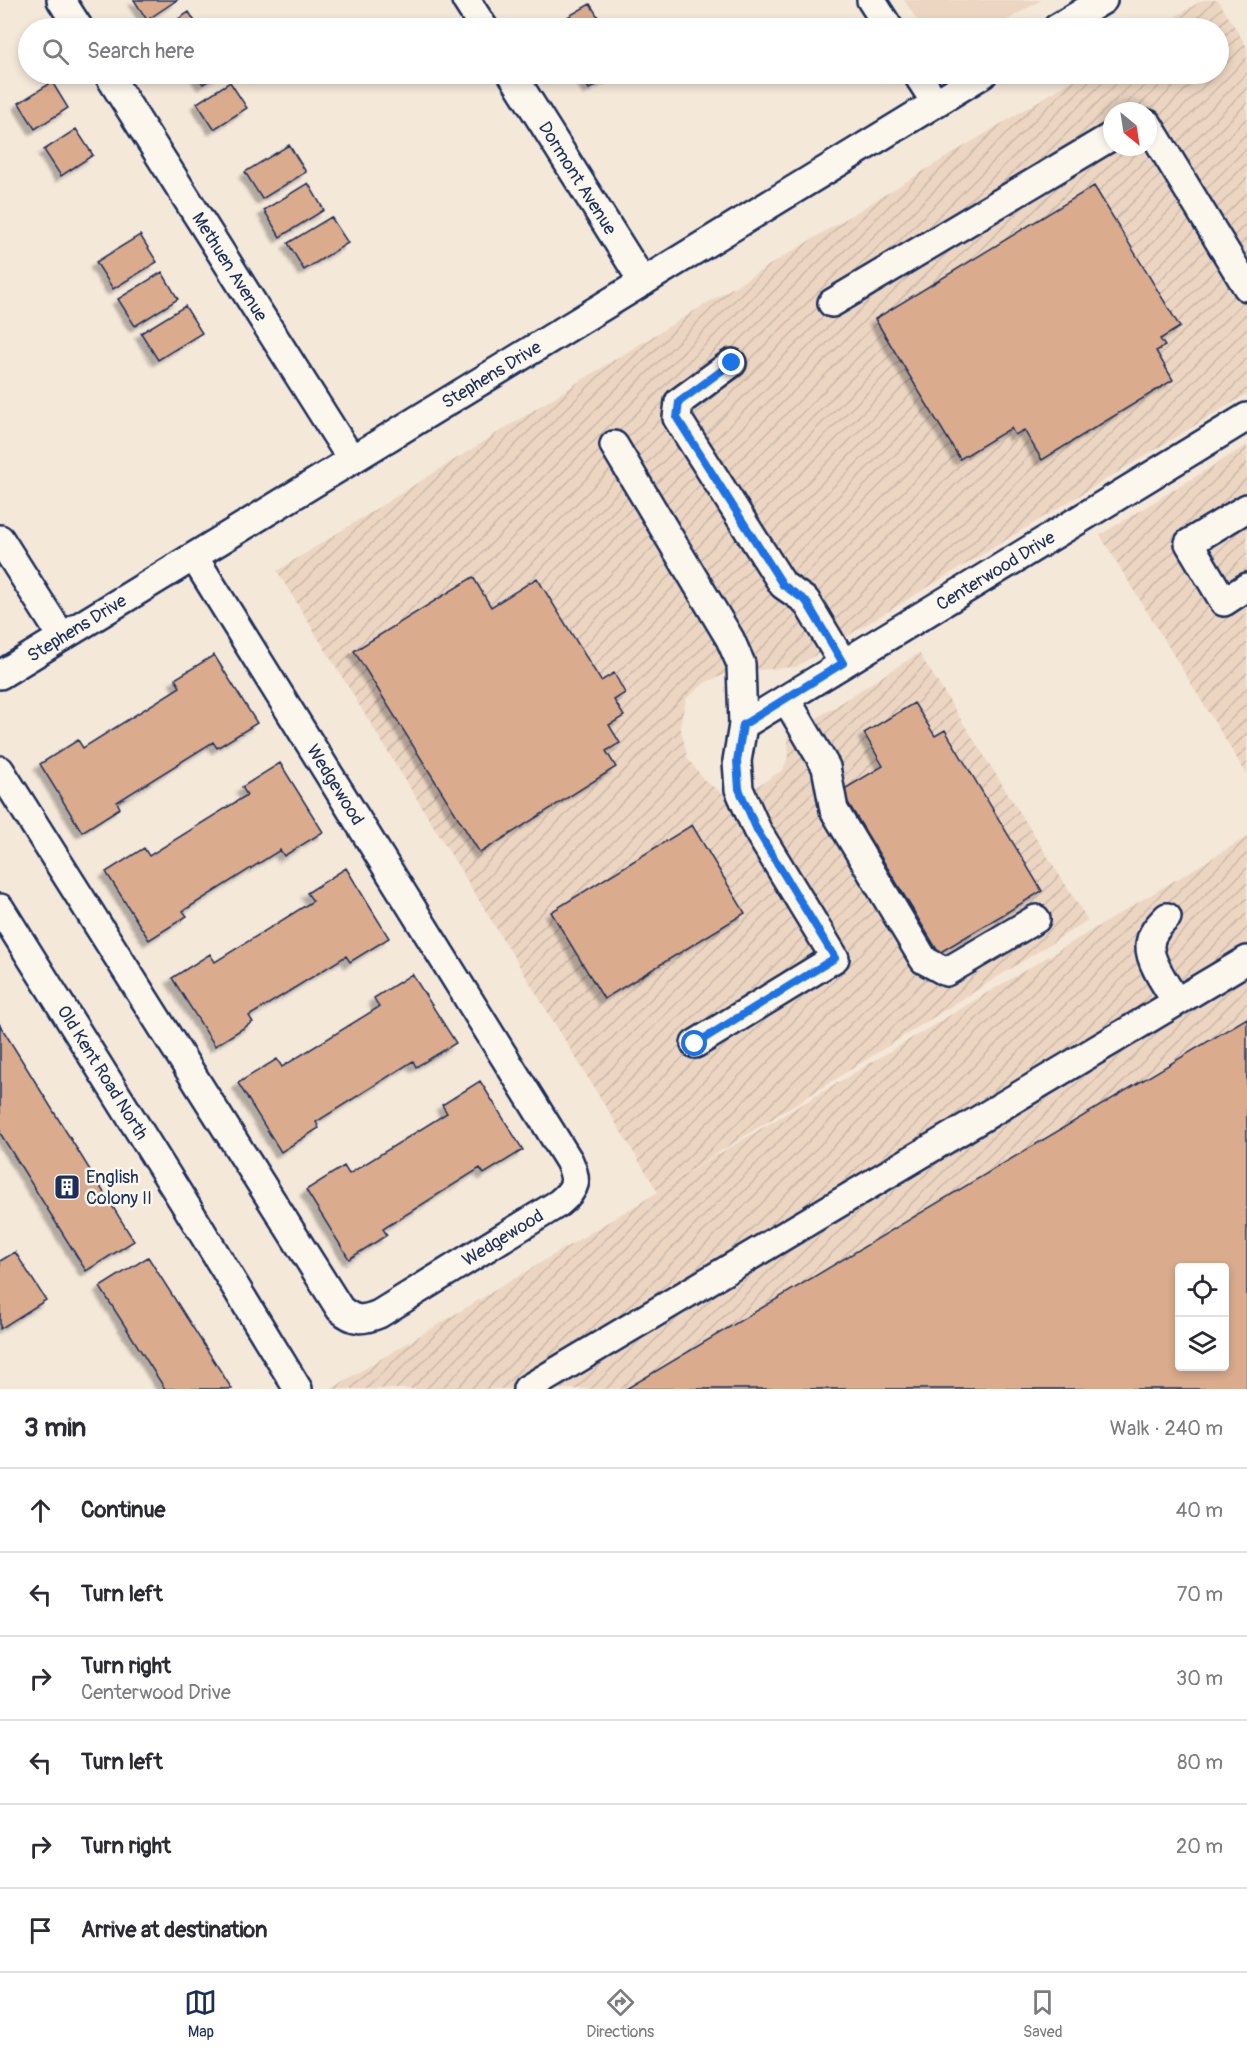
<!DOCTYPE html>
<html lang="en">
<head>
<meta charset="utf-8">
<style>
	:root { --surface:#fff; --page:#f7f7f7; --text:#2b2b33; --muted:#7c7c81; --line:#e1e1e2; --accent:#1b2f5e }
	body { margin:0; font-family:Pangolin,sans-serif; background:var(--page); color:var(--text) }
	.controls { position:absolute; right:18px; bottom:18px; display:grid; overflow:hidden; border-radius:6px; box-shadow:0 3px 9px #0003 }
	.controls button { width:54px; height:54px; display:grid; place-items:center; padding:0; border:0; border-bottom:2px solid var(--line); background:var(--surface); color:var(--text); font:30px sans-serif }
	.compass { position:absolute; left:1103px; top:102px; width:54px; height:54px; border-radius:50%; background:var(--surface); box-shadow:0 3px 9px #0003; rotate:150deg }
	.stop { position:absolute; width:18px; height:18px; margin:-14px; border:4px solid #1a73e8; border-radius:50%; background:#fff }
	.stop.end { background:#1a73e8; border-color:#fff; box-shadow:0 2px 6px #0008 }
	.list { margin:0; padding:0; list-style:none }
	h2 { display:flex; justify-content:space-between; align-items:center; height:78px; margin:0; padding:0 24px; font-size:26px }
	h2 small { font-size:20px; font-weight:400; color:var(--muted) }
	.list li { display:grid; grid-template-columns:39px 1fr auto; gap:18px; align-items:center; box-sizing:border-box; height:84px; padding:0 24px; border-top:2px solid var(--line) }
	.list b { display:block; font-size:22px; white-space:nowrap }
	.list p { margin:0; font-size:20px; white-space:nowrap; color:var(--muted) }
	.list em { font-size:20px; font-style:normal; color:var(--muted) }
	.icon { flex:none; width:33px; height:33px; fill:none; stroke:currentColor; stroke-width:2; stroke-linecap:round; stroke-linejoin:round }
	.map { position:relative; flex:none; width:1247px; height:1389px; overflow:hidden }
	.search { position:absolute; background:var(--surface); box-shadow:0 3px 9px #0003; left:18px; right:18px; top:18px; height:66px; display:flex; align-items:center; gap:15px; box-sizing:border-box; padding:0 21px; border-radius:33px; color:var(--muted); font-size:22px }
	.sheet { height:582px; background:var(--surface) }
	nav { display:flex; justify-content:space-around; align-items:center; box-sizing:border-box; height:84px; border-top:2px solid var(--line); background:var(--surface); font-size:16px; color:var(--muted) }
	nav a { display:grid; justify-items:center; gap:3px }
	nav .on { color:var(--accent) }
	.map>svg:first-child { display:block }
	.built { fill:#ecd6c2 }
	.industrial { fill:url(#industrial-furrows); fill-rule:evenodd }
	.building { fill:#daab8c; stroke:#1b2f5e; stroke-width:1.5; fill-rule:evenodd; filter:url(#shadow) }
	.lines { fill:none; stroke-linecap:round; stroke-linejoin:round }
	.minor-casing { stroke:#1b2f5e; stroke-width:32 }
	.minor { stroke:#fbf7ec; stroke-width:27 }
	.route { stroke:#1a73e8; stroke-width:8 }
	.labels { text-anchor:middle; dominant-baseline:central; stroke-width:5; stroke-linejoin:round; paint-order:stroke }
	.street-label { font-size:18px; fill:#1b2f5e; stroke:#fbf7ec }
	.poi-label { font-size:18px; fill:#1b2f5e; stroke:#fbf7ec; text-anchor:start }
</style>
</head>
<body>
<div class="map">
<svg width="1247" height="1389" viewBox="0 0 1247 1389">
	<defs>
		<pattern id="industrial-furrows" width="10" height="10" patternUnits="userSpaceOnUse" patternTransform="scale(1.5)"><rect width="10" height="10" fill="#ecd6c2"/><path d="M-1 1l2-2M0 10L10 0M9 11l2-2" fill="none" stroke="#cab8a9"/></pattern>
		<filter id="shadow"><feDropShadow dx="-5.5" dy="5.5" stdDeviation="1.5" flood-color="#0004"/></filter>
	</defs>
	<rect width="100%" height="100%" fill="#f4e8d9"/>
	<filter id="ink" filterUnits="userSpaceOnUse"><feTurbulence type="fractalNoise" baseFrequency=".0167" numOctaves="2"/><feDisplacementMap in="SourceGraphic" scale="12" xChannelSelector="R" yChannelSelector="G"/><feConvolveMatrix kernelMatrix="1 2 1 2 8 2 1 2 1" color-interpolation-filters="sRGB"/></filter>
	<g filter="url(#ink)">
		<path class="built" d="M904,0H1041L994,28H922Z"/>
		<path class="industrial" d="M1203,0H1218L1247,47V394L796,667L732,672L706,682L686,699L680,726L688,759L705,781L722,793H746L783,770L789,754L787,737L919,653L1088,920L664,1187L1247,837V1389H331L658,1192L277,571L609,363L1083,74H1218V28H1156ZM1112,111H1148V147H1112ZM1180,1268H1224V1366H1180Z
			M1247,445V775L1100,535Z"/>
		<path class="building" d="M134,0H177L147,20Z
			M590,4L605,28H551L550,27Z
			M189,12L199,28H164Z
			M196,74H220L203,84Z
			M580,74H616L589,89Z
			M52,82L68,108L35,129L19,103Z
			M230,82L247,108L214,129L197,103Z
			M76,129L93,155L61,176L44,150Z
			M289,145L306,172L262,199L245,172Z
			M308,183L324,210L280,237L264,210Z
			M1094,186L1180,327L1160,339L1165,346L1156,351L1173,380L1042,460L1024,430L1015,435L1011,428L960,459L875,319Z
			M331,217L348,243L304,270L288,243Z
			M140,235L157,262L113,289L96,262Z
			M162,272L178,299L135,326L118,299Z
			M185,306L202,333L158,360L141,333Z
			M473,577L491,607L537,578L601,681L614,673L625,693L614,700L624,716L609,725L620,743L606,751L616,767L480,853L354,651Z
			M214,655L257,723L217,748L213,742L117,802L120,808L82,832L40,764L78,740L83,748L180,687L175,679Z
			M914,703L935,736L945,730L1042,891L939,953L841,791L883,766L864,733Z
			M280,763L323,832L284,856L280,850L183,911L187,916L149,940L106,872L144,848L149,856L247,795L242,787Z
			M692,825L745,913L604,999L551,912Z
			M346,868L389,938L350,962L346,956L249,1016L253,1022L215,1046L172,978L210,954L215,962L313,901L307,893Z
			M412,974L456,1043L416,1067L413,1061L316,1122L319,1128L281,1152L238,1083L277,1059L282,1067L379,1007L374,998Z
			M1247,1018V1389H626ZM1180,1268H1224V1366H1180Z
			M0,1025L134,1241L86,1271L0,1133Z
			M480,1081L523,1150L484,1174L480,1168L383,1229L387,1235L349,1259L306,1190L344,1166L349,1174L447,1113L442,1105Z
			M15,1252L46,1300L0,1329V1261Z
			M148,1257L232,1389H165L100,1287Z"/>
		<g class="lines">
			<defs>
				<g id="minor">
					<path d="M61,0L79,28"/>
					<path d="M466,0L484,28"/>
					<path d="M871,0L889,28"/>
					<path d="M1057,28L1103,0"/>
					<path id="s1" d="M108,74L352,460"/>
					<path id="s2" d="M512,74L643,282"/>
					<path d="M917,74L935,102"/>
					<path d="M1148,124L1247,287"/>
					<path d="M832,303L1112,136"/>
					<path d="M732,363L679,402L677,418L783,585L806,601L843,663"/>
					<path d="M614,445L730,639L741,664L743,725L737,761L739,789L757,830L835,958L695,1044"/>
					<path d="M1247,508L1189,543L1224,602L1247,587"/>
					<path d="M0,539L62,637"/>
					<path id="s3" d="M0,675L983,74"/>
					<path d="M786,699L826,767L834,810L924,960L946,972L1036,919"/>
					<path id="s4" d="M743,725L1247,417"/>
					<path id="s5" d="M0,770L340,1309C354,1321 362,1321 379,1314L559,1203C577,1188 578,1181 569,1161L194,557"/>
					<path id="s6" d="M0,908L188,1209L298,1389"/>
					<path d="M1167,917C1159,925 1150,934 1150,946C1149,962 1168,988 1176,1001"/>
					<path d="M527,1389L1247,960"/>
				</g>
			</defs>
			<use href="#minor" class="minor-casing"/>
			<use href="#minor" class="minor"/>
		</g>
	</g>
	<g class="lines" filter="url(#ink)">
		<path class="route" d="M695,1044L835,958L757,830L739,789L737,761L743,725L843,663L806,601L783,585L677,418L679,402L732,363"/>
	</g>
	<defs>
		<symbol id="building-square" viewBox="-11 -11 22 22"><rect x="-9" y="-9" width="18" height="18" rx="4" fill="#1b2f5e" stroke="#fbf7ec"/><path d="M-4-6H4V6H1V3H-1V6H-4ZM-2.5-4.3h1.7v1.8h-1.7ZM.8-4.3h1.7v1.8H.8ZM-2.5-1h1.7V.8h-1.7ZM.8-1h1.7V.8H.8Z" fill="#fff"/></symbol>
	</defs>
	<g fill-rule="evenodd">
		<use href="#building-square" x="52" y="1172" width="30" height="30"/>
	</g>
	<g class="labels">
		<g class="street-label">
			<text stroke="none"><textPath href="#s2" startOffset="123">Dormont Avenue</textPath></text>
			<text stroke="none"><textPath href="#s1" startOffset="228">Methuen Avenue</textPath></text>
			<text stroke="none"><textPath href="#s3" startOffset="576">Stephens Drive</textPath></text>
			<text stroke="none"><textPath href="#s4" startOffset="296">Centerwood Drive</textPath></text>
			<text stroke="none"><textPath href="#s3" startOffset="90">Stephens Drive</textPath></text>
			<text transform="translate(335 785) rotate(58)">Wedgewood</text>
			<text stroke="none"><textPath href="#s6" startOffset="194">Old Kent Road North</textPath></text>
			<text stroke="none"><textPath href="#s5" startOffset="825">Wedgewood</textPath></text>
		</g>
		<g class="poi-label">
			<text x="86" y="1177">English<tspan x="86" dy="21">Colony II</tspan></text>
		</g>
	</g>
</svg>
<div class="controls">
<button><svg class="icon" aria-label="locate" viewBox="0 0 24 24"><circle cx="12" cy="12" r="6"/><path d="M12 2v4M12 18v4M2 12h4M18 12h4"/></svg></button>
<button><svg class="icon" aria-label="layers" viewBox="0 0 24 24"><path d="M12 4l9 5-9 5-9-5zM3 14l9 5 9-5"/></svg></button>
</div>
<svg class="compass" viewBox="-18 -18 36 36"><path d="M0-13l5 13h-10z" fill="#e53935"/><path d="M0 13l5-13h-10z" fill="#7c7c81"/></svg>
<div class="stop" style="left:695px;top:1044px"></div>
<div class="stop end" style="left:732px;top:363px"></div>
<div class="search"><svg class="icon" aria-label="search" viewBox="0 0 24 24"><circle cx="10" cy="10" r="6"/><path d="M15 15l6 6"/></svg>Search here</div>
</div>
<section class="sheet">
<h2>3 min<small>Walk · 240 m</small></h2>
<ul class="list">
<li><svg class="icon" aria-label="ahead" viewBox="0 0 24 24"><path d="M12 20V5M6 11l6-6 6 6"/></svg><div><b>Continue</b></div><em>40 m</em></li>
<li><svg class="icon" aria-label="left" viewBox="0 0 24 24"><path d="M17 20v-9H6M10 6l-5 5 5 5"/></svg><div><b>Turn left</b></div><em>70 m</em></li>
<li><svg class="icon" aria-label="right" viewBox="0 0 24 24"><path d="M7 20v-9h11M14 6l5 5-5 5"/></svg><div><b>Turn right</b><p>Centerwood Drive</p></div><em>30 m</em></li>
<li><svg class="icon" aria-label="left" viewBox="0 0 24 24"><path d="M17 20v-9H6M10 6l-5 5 5 5"/></svg><div><b>Turn left</b></div><em>80 m</em></li>
<li><svg class="icon" aria-label="right" viewBox="0 0 24 24"><path d="M7 20v-9h11M14 6l5 5-5 5"/></svg><div><b>Turn right</b></div><em>20 m</em></li>
<li><svg class="icon" aria-label="arrive" viewBox="0 0 24 24"><path d="M6 21V4h12l-3 4 3 4H6"/></svg><div><b>Arrive at destination</b></div></li>
</ul>
</section>
<nav>
<a class="on"><svg class="icon" aria-label="map" viewBox="0 0 24 24"><path d="M3 6l6-2 6 2 6-2v14l-6 2-6-2-6 2zM9 4v14M15 6v14"/></svg>Map</a>
<a><svg class="icon" aria-label="directions" viewBox="0 0 24 24"><path d="M12 3l9 9-9 9-9-9zM9 14v-3h6M13 9l2 2-2 2"/></svg>Directions</a>
<a><svg class="icon" aria-label="saved" viewBox="0 0 24 24"><path d="M7 4h10v16l-5-4-5 4z"/></svg>Saved</a>
</nav>
</body>
</html>
